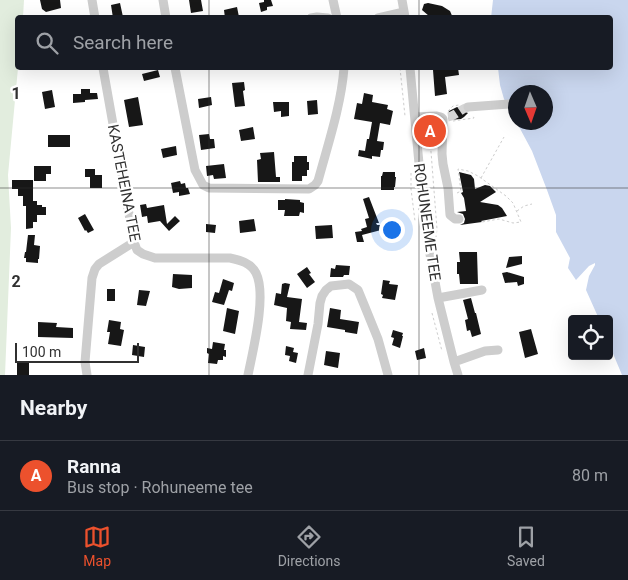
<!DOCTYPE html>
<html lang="en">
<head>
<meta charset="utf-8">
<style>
	:root { --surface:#171b24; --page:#242831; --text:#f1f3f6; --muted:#9ea1a6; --line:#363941; --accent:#ec512d }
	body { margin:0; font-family:Roboto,sans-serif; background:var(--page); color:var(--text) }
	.controls { position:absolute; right:15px; bottom:15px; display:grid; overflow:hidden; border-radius:5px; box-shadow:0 5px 20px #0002 }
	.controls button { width:45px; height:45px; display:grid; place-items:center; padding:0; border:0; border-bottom:1px solid var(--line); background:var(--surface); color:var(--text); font:25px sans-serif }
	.compass { position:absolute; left:508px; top:85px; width:45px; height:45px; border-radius:50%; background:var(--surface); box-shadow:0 5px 20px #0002; rotate:178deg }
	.scale { position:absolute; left:15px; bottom:12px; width:124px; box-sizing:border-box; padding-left:5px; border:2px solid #303030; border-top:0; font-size:14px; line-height:18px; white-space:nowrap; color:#303030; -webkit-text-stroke:4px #fff; paint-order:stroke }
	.you { position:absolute; left:391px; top:229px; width:18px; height:18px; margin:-12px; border:4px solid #fff; border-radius:50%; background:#1a73e8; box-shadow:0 0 0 8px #1a73e833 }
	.badge { display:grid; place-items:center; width:32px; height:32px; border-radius:50%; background:var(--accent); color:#fff; font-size:16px; font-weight:700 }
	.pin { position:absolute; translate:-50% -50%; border:2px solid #fff; box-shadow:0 1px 5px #0006 }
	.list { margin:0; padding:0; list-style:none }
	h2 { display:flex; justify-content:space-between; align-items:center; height:65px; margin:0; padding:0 20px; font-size:21px }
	h2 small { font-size:16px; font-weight:400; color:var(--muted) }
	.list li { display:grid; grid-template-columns:32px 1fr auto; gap:15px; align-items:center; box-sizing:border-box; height:70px; padding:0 20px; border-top:1px solid var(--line) }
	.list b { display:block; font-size:19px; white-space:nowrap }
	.list p { margin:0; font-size:16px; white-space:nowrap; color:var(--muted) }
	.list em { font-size:16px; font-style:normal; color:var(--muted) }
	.icon { flex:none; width:28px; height:28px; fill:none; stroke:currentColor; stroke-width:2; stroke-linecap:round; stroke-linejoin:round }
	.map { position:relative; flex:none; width:628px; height:375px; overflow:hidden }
	.search { position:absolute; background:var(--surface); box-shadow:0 5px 20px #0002; left:15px; right:15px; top:15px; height:55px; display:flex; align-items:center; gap:12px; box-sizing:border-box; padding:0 18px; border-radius:5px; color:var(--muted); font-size:19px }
	.sheet { height:135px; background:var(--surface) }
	nav { display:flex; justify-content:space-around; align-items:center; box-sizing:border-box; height:70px; border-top:1px solid var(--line); background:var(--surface); font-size:14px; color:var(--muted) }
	nav a { display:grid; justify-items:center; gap:2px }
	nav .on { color:var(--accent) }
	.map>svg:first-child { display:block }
	.green { fill:#e2edde }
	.water { fill:#c9d6ee }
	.building { fill:#171717 }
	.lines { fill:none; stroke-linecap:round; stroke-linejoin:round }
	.minor-tunnel { stroke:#d6d6d6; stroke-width:9; stroke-dasharray:9 4.5; stroke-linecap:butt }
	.path { stroke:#cdcdcd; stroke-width:1; stroke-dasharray:2.5 2.5; stroke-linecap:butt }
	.minor { stroke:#cdcdcd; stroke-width:9 }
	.grid { fill:none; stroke:#303030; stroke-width:1; stroke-opacity:0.55 }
	.labels { text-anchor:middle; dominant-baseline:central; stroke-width:5; stroke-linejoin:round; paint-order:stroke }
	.street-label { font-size:15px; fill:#303030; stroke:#fff }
	.grid-label { font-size:16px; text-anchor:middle; font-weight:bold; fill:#303030; stroke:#fff; stroke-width:5; stroke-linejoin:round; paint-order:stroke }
</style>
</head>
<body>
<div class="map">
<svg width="628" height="375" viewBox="0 0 628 375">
	<rect width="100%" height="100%" fill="#fff"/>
	<path class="green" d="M0,0H24L23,17L18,18V68L8,175L11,228L5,375H0Z"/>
	<path class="water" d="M493,0H628V375H622L609,344V319H599L586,290L589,276L595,265V263L589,266L576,280L568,268L570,258L556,232V215L547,190L532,151L517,123L546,122V92H516L515,119L504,99L500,85L498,68H610V18H491Z"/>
	<path class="building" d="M40,0H60L61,8L46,12L42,9Z
		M189,0H201L203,11L191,13Z
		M264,0H271L273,6L267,7V10L261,12L259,3L264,2Z
		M120,3L123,17L113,18L111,5Z
		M428,3L442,6L450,11L453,18H434L429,16L422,10L424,4Z
		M237,7L239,17L225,18L224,10Z
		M458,68L459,75L445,77L447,94L435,96L433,70Z
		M158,70L160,77L144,81L142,74Z
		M244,82L245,90L243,91L245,106L235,107L232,83Z
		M81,89H90V93H97L98,99L85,100V102L73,103V94H81Z
		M52,90L55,107L45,109L42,92Z
		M364,93L373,95L372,102L388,105L387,109L393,111L390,125L380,123L377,141L384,142L383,150H381L380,157L372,156V159L358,156L359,150L365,151L367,139H369L372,122L354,119L357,103L362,104Z
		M138,97L143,125L129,127L124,100Z
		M211,97L212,105L199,108L198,99Z
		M317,100L318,114L308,115L307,101Z
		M273,102H289V116L281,117V111L274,112Z
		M457,107H462L463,111L468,113L464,117L461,119L449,120L448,114L449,111Z
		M253,127L255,139L241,141L239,130Z
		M209,134L210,139H214L215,148L201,150L199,135Z
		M48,135H70V147H48Z
		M176,146L177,155L163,158L161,149Z
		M274,152L276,177H280V182H258L257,160L261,159L260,153Z
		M294,156H307V162H309V170H307V176H302V181H292V162H294Z
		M224,164L226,178L214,179L213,175L207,176L206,166Z
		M34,166H51V174H46V181H34Z
		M85,169H95V175H102V188H90V177H85Z
		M383,172H395V177H396L395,187H394V190H381V176H382Z
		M459,172L471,175L474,179L475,189L485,185L490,186L496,192L480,202L498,205L502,208L507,216L481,221L482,222L460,225L464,223L465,219L463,214L457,212L466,211L464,198L461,193L463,192Z
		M12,180H33V201H37V205H42V207H46V215H37V222H33V228L26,229V206H23V196H18V189H12Z
		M180,181L181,184L185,183L186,188H188L190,194L179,196V192L173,193L171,183Z
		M369,197L379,223H376L377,225H380L381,230L362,235L364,242H357L355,232L362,231L361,229L367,227L365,219L369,218L363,199Z
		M285,199L300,200V202L304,203V213L300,212L299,216H284L285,210H278V200H285Z
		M146,204L147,208L164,205L167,224L175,216L180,221L169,231L160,221L148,223L147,216L142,217L140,205Z
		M85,214L94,230L88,233L86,230L85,231L78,218Z
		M254,219L256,231L240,233L239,221Z
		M206,224L216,225L215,233L206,232Z
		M332,225L333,238L316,239L315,226Z
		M28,235H35L34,245L40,246L39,259H38V263L26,262V258H24L25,252H26Z
		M459,252H477L478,284H460L459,274H457V262H460Z
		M522,256V264L506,268L509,257Z
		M336,265L350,266L349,275H344L343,277H330L331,268L335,269Z
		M307,267L311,273L309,274L315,282L307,288L297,274Z
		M507,272L524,277V284L518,286L517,282L505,283L502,273Z
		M173,274L192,275V288L179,289L172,287Z
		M223,279L234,283L232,291L229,290L224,305L212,302L215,292L219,293Z
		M383,280L390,281L389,284L398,285L395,300L382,298L383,295L381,294Z
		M285,283L290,284L287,297L302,299L299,322L307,323L306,330L290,329L291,322L286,321L287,308L274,305L276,293L281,294L282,284Z
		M107,289H115V301H107Z
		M139,290L150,291L146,306L137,305Z
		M471,298L475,313H476L481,334L472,337L470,330L467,331L465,320L468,319L463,300Z
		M227,308L239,311L235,334L223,331Z
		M330,308L341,310L340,319L359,322L357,334L345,332V330L327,327Z
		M109,320L121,322L120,329L124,330L121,346L108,344L110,332H107Z
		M38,322L57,323L56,327L73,328V338L38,337Z
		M531,329L538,354L525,358L519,332Z
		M393,330L403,333L402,336H403L400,348L392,345L394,338L391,337Z
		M213,342L225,344L224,350H226V357L223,356V360H218L217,364L208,363L209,354L207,353V348L212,349Z
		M133,345L145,347L144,357L132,355Z
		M286,346L294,348L293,352L298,353L296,363L289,361L290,356L285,355Z
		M424,348L426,358L417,360L415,351Z
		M326,351L340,353L338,368L324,365Z
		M17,361L29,362V375H17Z"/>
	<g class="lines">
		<path class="minor-tunnel" d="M448,117C456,116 460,109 468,107"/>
		<path class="path" d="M400,68L405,116
			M448,111L453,106L459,105
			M453,121L474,118L473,116
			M429,126L437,229L436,237
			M411,173V189L415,221
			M481,178L504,137
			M457,193L461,191L458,169L468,171L478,176L506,196L513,203L521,222L513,223L499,219L482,222
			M517,211L524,206L532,204
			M432,313L442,351"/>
		<path class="minor" d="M92,0L95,18
			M163,0L166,18
			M333,0L337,18
			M402,0L405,17
			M311,18L317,17L328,18
			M378,18L404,12
			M103,68L134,242L137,250L143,254L155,258H230C240,260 251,263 256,273C267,295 253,350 248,375
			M175,68L195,170L203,185L209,188L309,189L315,185L318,181C328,144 341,106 344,68
			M410,68L425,227L438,298L454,362L458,375
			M468,107L509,104
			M416,117L437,116L441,117L443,119L442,154L443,164L448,188L450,215L455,219H459
			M438,298L482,290
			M454,362L485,351L498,350
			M87,375L85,362L92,278L95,269L99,264L134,242
			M308,375L318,324L320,303L322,296L326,290L331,286L349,284L358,290L365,307L378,339L388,375"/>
	</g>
	<path class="grid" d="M209,0V18M419,0V18M209,68V375M419,68V375M0,188H628"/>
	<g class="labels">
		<g class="street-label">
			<text transform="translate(124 183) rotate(79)">KASTEHEINA TEE</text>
			<text transform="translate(427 222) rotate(82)">ROHUNEEME TEE</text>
		</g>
	</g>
	<g class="grid-label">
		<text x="16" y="99">1</text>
		<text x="16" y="287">2</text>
	</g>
</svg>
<div class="controls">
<button><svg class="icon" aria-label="locate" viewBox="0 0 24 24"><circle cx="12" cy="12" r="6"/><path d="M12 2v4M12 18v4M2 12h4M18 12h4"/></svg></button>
</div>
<svg class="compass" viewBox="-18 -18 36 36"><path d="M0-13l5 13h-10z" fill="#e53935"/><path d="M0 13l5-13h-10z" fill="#9ea1a6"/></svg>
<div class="scale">100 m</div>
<div class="you"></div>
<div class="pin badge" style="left:430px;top:131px">A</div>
<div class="search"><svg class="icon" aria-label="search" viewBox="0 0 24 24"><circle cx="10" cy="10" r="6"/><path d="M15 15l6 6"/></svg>Search here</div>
</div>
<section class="sheet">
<h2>Nearby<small></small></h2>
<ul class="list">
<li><span class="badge">A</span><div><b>Ranna</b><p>Bus stop · Rohuneeme tee</p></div><em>80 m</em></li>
</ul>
</section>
<nav>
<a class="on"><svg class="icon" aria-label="map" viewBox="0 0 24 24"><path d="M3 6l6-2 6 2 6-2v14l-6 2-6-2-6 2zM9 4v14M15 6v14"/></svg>Map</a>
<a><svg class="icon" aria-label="directions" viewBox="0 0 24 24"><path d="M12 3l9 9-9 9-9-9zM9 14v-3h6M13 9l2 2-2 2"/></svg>Directions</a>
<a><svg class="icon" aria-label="saved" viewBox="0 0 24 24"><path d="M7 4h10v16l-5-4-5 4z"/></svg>Saved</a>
</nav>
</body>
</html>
